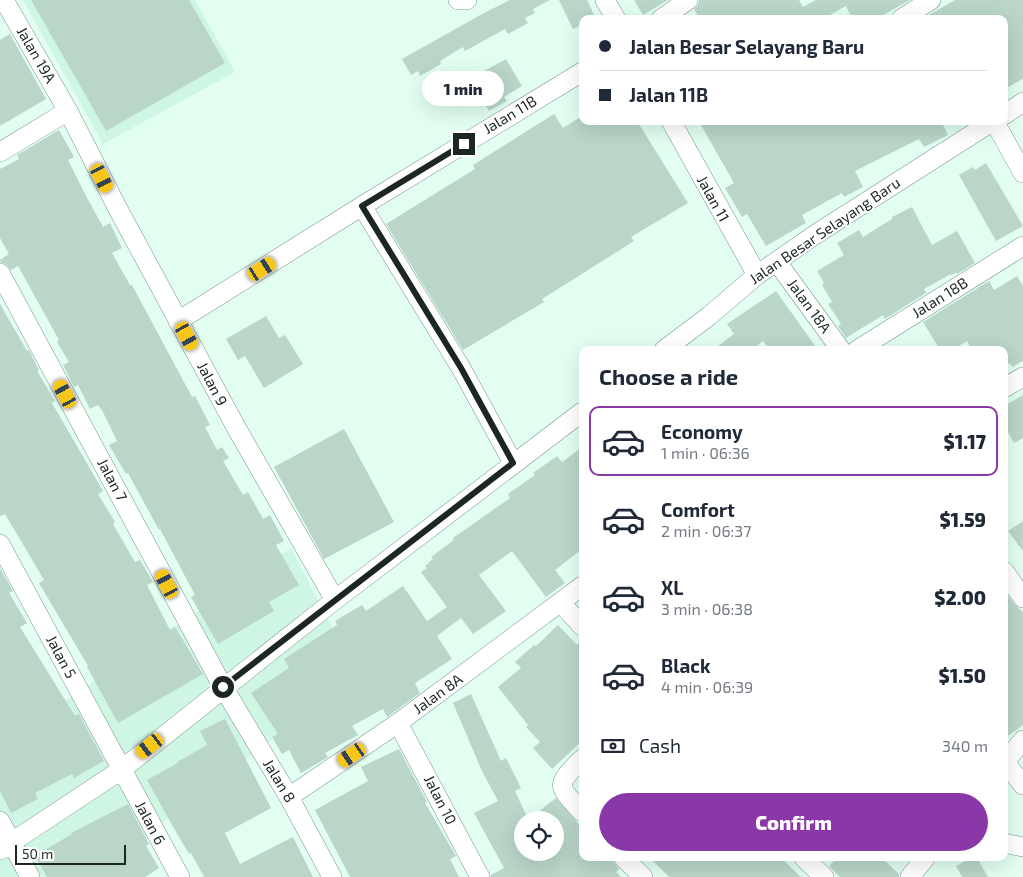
<!DOCTYPE html>
<html lang="en">
<head>
<meta charset="utf-8">
<style>
  :root { --surface:#fff; --page:#f2f2f3; --text:#1f2937; --muted:#747a83; --line:#e0e1e3; --accent:#8a38a7 }
  body { margin:0; font-family:"Exo 2",sans-serif; background:var(--page); color:var(--text); height:100vh; display:flex; flex-direction:column; font-size:19px; white-space:nowrap }
  * { box-sizing:border-box; margin:0 }
  p { font-size:16px; color:var(--muted) }
  .icon { flex:none; width:28px; height:28px; fill:none; stroke:currentColor; stroke-width:2; stroke-linecap:round; stroke-linejoin:round }
  .map { position:relative; flex:1; overflow:hidden }
  .side { position:absolute; left:579px; top:346px; width:429px; height:515px; display:flex; flex-direction:column; background:var(--surface); border-radius:10px; box-shadow:0 5px 20px #0002 }
  .side>* { flex:none }
  .hud { position:absolute; left:579px; top:15px; width:429px; height:110px; border-radius:10px; box-shadow:0 5px 20px #0002; display:grid; align-content:center; height:110px; padding:0 20px; background:var(--surface) }
  .tools { position:absolute; left:514px; top:811px; display:grid; gap:10px }
  .tools a { display:grid; place-items:center; width:50px; height:50px; border-radius:50%; background:var(--surface); box-shadow:0 5px 20px #0002; font-size:25px }
  .scale { position:absolute; left:15px; bottom:12px; width:111px; box-sizing:border-box; padding-left:5px; border:2px solid #1c2722; border-top:0; font-size:14px; line-height:18px; white-space:nowrap; color:#1c2722; -webkit-text-stroke:4px #fff; paint-order:stroke }
  .end { position:absolute; width:22px; height:22px; margin:-11px; border:6px solid #1c2722; background:#fff; box-shadow:0 0 0 2px #fff }
  .from { border-radius:50% }
  .bubble { position:absolute; height:35px; border-radius:18px; background:var(--surface); box-shadow:0 5px 20px #0002; font-size:16px; font-weight:800; line-height:35px; text-align:center }
  .car { position:absolute; width:15px; height:30px; margin:-15px -8px; border-radius:6px; box-shadow:0 0 4px 1px #0007; background:linear-gradient(#f5c518 24%,#345 0 40%,#f5c518 0 76%,#345 0 86%,#f5c518 0) }
  .hud b { display:flex; align-items:center; gap:18px; height:48px; font-size:19px }
  .hud b+b { border-top:1px solid var(--line) }
  .hud i { width:12px; height:12px; background:var(--text) }
  ul { padding:0; list-style:none }
  li { display:flex; align-items:center; gap:15px; height:70px; margin:0 10px 8px; padding:0 10px; border:2px solid transparent; border-radius:10px }
  li div { flex:1 }
  li b { display:block; font-size:19px }
  li em { font-style:normal; font-weight:800 }
  li.on { border-color:var(--accent) }
  li>.icon { width:45px; height:45px; stroke-width:1.5 }
  h2 { padding:0 20px; font-size:22px; line-height:60px }
  .pay { display:flex; align-items:center; gap:12px; height:55px; padding:0 20px; font-size:19px }
  .pay p { margin-inline-start:auto }
  .action { display:flex; gap:10px; margin-top:auto; padding:10px 20px }
  .action a { flex:1; height:58px; border-radius:30px; background:var(--accent); color:#fff; font-size:20px; font-weight:800; line-height:58px; text-align:center }
  .map>svg:first-child { display:block }
  .built { fill:#cff5e3 }
  .building { fill:#b9d6c8 }
  .lines { fill:none; stroke-linecap:round; stroke-linejoin:round }
  .minor-casing { stroke:#7a9589; stroke-width:20 }
  .minor { stroke:#fff; stroke-width:19 }
  .route { stroke:#1c2722; stroke-width:6 }
  .labels { text-anchor:middle; stroke-width:4; stroke-linejoin:round; paint-order:stroke }
  .street-label { font-size:15px; fill:#1c2722; stroke:#fff }
</style>
</head>
<body>
<div class="map">
<svg width="1023" height="877" viewBox="0 0 1023 877">
  <rect width="100%" height="100%" fill="#e1fef0"/>
  <path class="built" d="M23,0h172l40,72 -132,72z
    M291,548l66,127 -266,202h-91v-132z"/>
  <path class="building" d="M31,0h158l36,63 -119,68z
    M510,0h40l-17,9 2,4 -10,5 3,5 -20,11 -3,-5 -40,22 -2,-4 -23,14 1,3 -21,12 -2,-5 -7,4 -9,-16 82,-46z
    M559,0h28l9,19h-14v6l-9,4z
    M634,0h34l-25,15z
    M699,0h100l4,7 13,-7h94l-34,19h-24l-6,-13 -23,13h-123l-6,-10 4,-4z
    M955,0h68v79l-19,10v-70h-82z
    M10,34l36,65 -46,27v-86z
    M506,59l16,27 -18,11 3,4 -18,10 -19,-32z
    M554,114l9,14 19,-12v5h55l51,82 -57,34 3,4 -92,58 2,3 -81,48 -77,-126 89,-55 -2,-4z
    M708,121h233l7,14 -24,12 -5,-8 -64,32 8,16 -19,10 -2,-4 -40,22 4,8 -40,23 -19,-32 -5,3 -17,-29 9,-5 -33,-58z
    M59,130l15,27 -6,3 16,32 19,35 7,-4 12,25 -10,5 18,32h2l60,112 3,-1 15,29 -5,2 12,23 5,-3 7,11 -6,3 20,34 5,-3 15,27 7,-4 14,26 -8,4 23,40 -30,17 5,9 -56,33 -27,-47 4,-2 -35,-66 -1,1 -31,-57 -2,1 -17,-29 8,-4 -14,-29 -5,-7 -8,4 -12,-24 -4,2 -11,-22 6,-3 -12,-20 2,-2 -41,-74 -7,4 -5,-6 -6,-2v-2l9,-6 -9,-16v-69l19,-10 -2,-4z
    M986,163l37,63 -27,15 -37,-66 14,-8 2,3z
    M912,207l20,38 25,-14 18,32 -18,11 -1,-1 -5,2v-1l-27,15 2,4 -41,26 -2,-4 -37,23 -8,-12 3,-2 -13,-20 4,-2 -10,-17 2,-2 -7,-12 27,-16 -7,-12 22,-13 4,7 29,-18v-2z
    M1017,276l6,10v75l-11,6 -2,-4 -6,3v-16h-32l-5,-9 -15,9h-12l-17,-28 66,-41 5,9z
    M776,291l42,59h-48l-7,-9 -12,9h-38l21,-16 -7,-10z
    M0,304l27,47 2,-1 10,20 -2,1 18,30 -3,2 51,88 -5,3 17,28 -2,2 22,38 5,-2 13,22 -6,3 23,45 5,-3 28,47 -85,49 -31,-56 1,-1 -49,-83 5,-3 -39,-66 -5,2z
    M266,316l13,22 6,-3 18,29 -39,24 -19,-32 -7,4 -12,-21z
    M1023,395v43l-9,5 -10,-18v-19z
    M344,429l50,93 -70,37 -50,-92z
    M582,447v102l-27,21 10,13 -19,14 -34,-46 -33,24 27,36 -33,23 -12,-16 -24,18 15,23 -37,24 5,10 -33,24 -4,-8 -31,17 6,9 -33,18 3,4 -27,16 -12,-23 -7,4 -10,-17 6,-3 -27,-41 38,-25 -5,-9 53,-34 -2,-4 27,-16 4,6 37,-25 24,35 20,-14 -26,-35 6,-4 -2,-2 8,-7 -2,-2 23,-17 -1,-2 57,-40 -2,-4 27,-19 -2,-2 24,-17 5,6z
    M1023,521v30l-15,-20z
    M0,568l13,23 -4,2 18,30 -7,4 55,89 4,-2 25,47 -30,17 -2,-4 -37,19 3,6 -27,14 -11,-22z
    M1004,590l10,14 9,8v113l-19,14z
    M558,625l19,20 5,-6v102l-30,28 -19,-21 7,-6 -14,-15 2,-2 -30,-38 23,-19 -6,-6 19,-17 2,1z
    M471,694l30,67 5,-3 15,30 -6,3 13,28 -6,1v32h33v-5l6,-5 -6,-8v-14h-11l-6,-8 18,-14 26,30v30h29l8,11 -3,3 5,5h-130v-2l13,-7 -30,-55 24,-12 -16,-30 -29,-68z
    M225,719l46,89 -46,25 15,31 53,-27 20,40h-109l-13,-24 -2,1 -17,-29 -25,-45 31,-17 -1,-1 30,-17 -7,-14z
    M399,749l28,53 -2,1 31,53 -6,3 9,18h-109l-35,-67 53,-29 -7,-14z
    M128,804l21,40 -3,2 13,22 -14,9h-98l-12,-21 37,-22 -1,-1z
    M650,858h131l20,19h-132z
    M837,858h45l17,16v3h-59l-11,-11z
    M971,858h6l11,19h-26l-6,-11z"/>
  <g class="lines">
    <g class="minor-casing">
      <path id="minor" d="M4,0l64,111 50,98 119,220 98,171
        M458,0h9
        M605,0l11,19
        M661,19l27,-19
        M901,19l30,-19
        M1004,115l19,-13
        M671,121l86,154
        M994,121l29,52
        M0,152l68,-41
        M362,206l99,162 52,95
        M777,262l64,88
        M0,273l223,414 66,110 43,80
        M178,321l184,-115 220,-134
        M664,350l45,-34 48,-41 59,-41 177,-113
        M857,350l166,-104
        M1004,388l19,-11
        M0,544l180,333
        M1004,571l19,27
        M561,603l21,23
        M398,723l82,154
        M582,759c-27,27 -25,26 0,53
        M1004,761l19,24
        M1004,763l19,-23
        M289,797l109,-74 184,-137
        M0,821l30,56
        M1004,843l19,4
        M0,850l121,-80 214,-170 247,-188
        M624,858l19,19
        M804,858l20,19
        M910,877l15,-19"/>
    </g>
    <use href="#minor" class="minor"/>
  </g>
  <g class="lines">
    <path class="route" d="M223,687l290,-224 -52,-95 -99,-162 102,-62"/>
  </g>
  <g class="labels">
    <g class="street-label">
      <text transform="translate(36 55) rotate(60)" y="5">Jalan 19A</text>
      <text transform="translate(510 115) rotate(-31)" y="5">Jalan 11B</text>
      <text transform="translate(713 199) rotate(61)" y="5">Jalan 11</text>
      <text transform="translate(825 231) rotate(-34)" y="5">Jalan Besar Selayang Baru</text>
      <text transform="translate(940 298) rotate(-32)" y="5">Jalan 18B</text>
      <text transform="translate(809 306) rotate(54)" y="5">Jalan 18A</text>
      <text transform="translate(212 384) rotate(62)" y="5">Jalan 9</text>
      <text transform="translate(112 480) rotate(62)" y="5">Jalan 7</text>
      <text transform="translate(61 657) rotate(62)" y="5">Jalan 5</text>
      <text transform="translate(438 694) rotate(-36)" y="5">Jalan 8A</text>
      <text transform="translate(279 781) rotate(59)" y="5">Jalan 8</text>
      <text transform="translate(440 800) rotate(63)" y="5">Jalan 10</text>
      <text transform="translate(150 823) rotate(62)" y="5">Jalan 6</text>
    </g>
  </g>
</svg>
<div class="tools">
<a><svg class="icon" aria-label="locate" viewBox="0 0 24 24"><circle cx="12" cy="12" r="6"/><path d="M12 2v4M12 18v4M2 12h4M18 12h4"/></svg></a>
</div>
<div class="scale">50 m</div>
<i class="end from" style="left:223px;top:687px"></i>
<i class="end" style="left:464px;top:144px"></i>
<div class="bubble" style="left:422px;top:71px;width:82px">1 min</div>
<i class="car" style="left:102px;top:178px;rotate:153deg"></i>
<i class="car" style="left:262px;top:269px;rotate:58deg"></i>
<i class="car" style="left:187px;top:336px;rotate:151deg"></i>
<i class="car" style="left:65px;top:394px;rotate:331deg"></i>
<i class="car" style="left:167px;top:584px;rotate:332deg"></i>
<i class="car" style="left:150px;top:746px;rotate:232deg"></i>
<i class="car" style="left:352px;top:755px;rotate:236deg"></i>
<div class="hud">
<b><i class="from"></i>Jalan Besar Selayang Baru</b>
<b><i></i>Jalan 11B</b>
</div>
<section class="side">
<h2>Choose a ride</h2>
<ul>
<li class="on"><svg class="icon" aria-label="car" viewBox="0 0 24 24"><path d="M5 17H2v-5l4-1 3-4h7l3 4 3 1v5h-3M9 17h6M6 11h13"/><circle cx="7" cy="17" r="2"/><circle cx="17" cy="17" r="2"/></svg><div><b>Economy</b><p>1 min · 06:36</p></div><em>$1.17</em></li>
<li><svg class="icon" aria-label="car" viewBox="0 0 24 24"><path d="M5 17H2v-5l4-1 3-4h7l3 4 3 1v5h-3M9 17h6M6 11h13"/><circle cx="7" cy="17" r="2"/><circle cx="17" cy="17" r="2"/></svg><div><b>Comfort</b><p>2 min · 06:37</p></div><em>$1.59</em></li>
<li><svg class="icon" aria-label="car" viewBox="0 0 24 24"><path d="M5 17H2v-5l4-1 3-4h7l3 4 3 1v5h-3M9 17h6M6 11h13"/><circle cx="7" cy="17" r="2"/><circle cx="17" cy="17" r="2"/></svg><div><b>XL</b><p>3 min · 06:38</p></div><em>$2.00</em></li>
<li><svg class="icon" aria-label="car" viewBox="0 0 24 24"><path d="M5 17H2v-5l4-1 3-4h7l3 4 3 1v5h-3M9 17h6M6 11h13"/><circle cx="7" cy="17" r="2"/><circle cx="17" cy="17" r="2"/></svg><div><b>Black</b><p>4 min · 06:39</p></div><em>$1.50</em></li>
</ul>
<div class="pay"><svg class="icon" aria-label="cash" viewBox="0 0 24 24"><path d="M3 7h18v10H3z"/><circle cx="12" cy="12" r="2"/></svg>Cash<p>340 m</p></div>
<div class="action"><a>Confirm</a></div>
</section>
</div>
</body>
</html>
